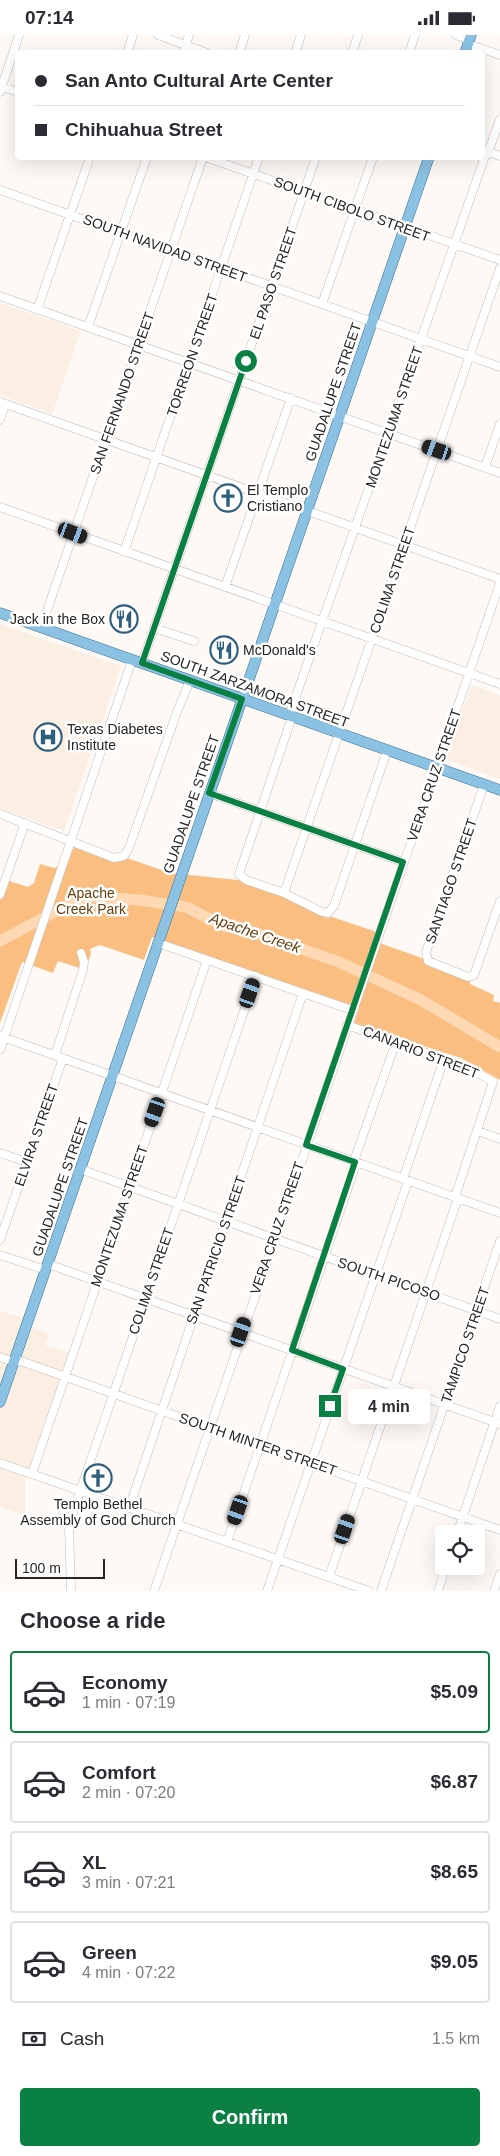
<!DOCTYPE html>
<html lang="en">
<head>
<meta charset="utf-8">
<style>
  :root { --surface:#fff; --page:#f2f2f3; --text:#2b2b33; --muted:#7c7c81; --line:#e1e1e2; --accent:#0b8043 }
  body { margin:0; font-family:Helvetica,sans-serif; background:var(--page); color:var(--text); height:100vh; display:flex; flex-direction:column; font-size:19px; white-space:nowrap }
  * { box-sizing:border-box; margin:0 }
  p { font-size:16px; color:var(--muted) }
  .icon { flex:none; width:28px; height:28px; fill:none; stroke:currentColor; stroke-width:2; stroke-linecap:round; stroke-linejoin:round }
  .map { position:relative; height:1556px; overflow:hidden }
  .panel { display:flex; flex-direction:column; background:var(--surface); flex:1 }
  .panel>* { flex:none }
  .top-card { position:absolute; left:15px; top:15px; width:470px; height:110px; border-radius:5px; box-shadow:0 5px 20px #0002; display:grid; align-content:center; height:110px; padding:0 20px; background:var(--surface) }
  .tools { position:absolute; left:435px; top:1490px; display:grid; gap:10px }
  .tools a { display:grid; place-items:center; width:50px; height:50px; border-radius:5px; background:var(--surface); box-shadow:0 5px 20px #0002; font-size:25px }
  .scale { position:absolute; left:15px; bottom:12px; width:90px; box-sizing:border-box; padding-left:5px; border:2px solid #272422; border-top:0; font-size:14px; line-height:18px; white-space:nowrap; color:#272422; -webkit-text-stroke:4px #fff; paint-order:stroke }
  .end { position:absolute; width:22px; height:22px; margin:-11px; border:6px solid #0b8043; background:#fff; box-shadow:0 0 0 2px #fff }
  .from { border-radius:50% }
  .bubble { position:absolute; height:35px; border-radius:5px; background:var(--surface); box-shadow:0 5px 20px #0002; font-size:16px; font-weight:700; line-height:35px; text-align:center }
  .car { position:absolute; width:15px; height:30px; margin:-15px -8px; border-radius:6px; box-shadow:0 0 4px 1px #0007; background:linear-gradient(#222 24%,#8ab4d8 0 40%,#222 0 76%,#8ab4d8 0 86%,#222 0) }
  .top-card b { display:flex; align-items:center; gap:18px; height:48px; font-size:19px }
  .top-card b+b { border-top:1px solid var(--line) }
  .top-card i { width:12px; height:12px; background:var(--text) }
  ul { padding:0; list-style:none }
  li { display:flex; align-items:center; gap:15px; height:82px; margin:0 10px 8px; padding:0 10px; border:2px solid var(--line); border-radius:5px }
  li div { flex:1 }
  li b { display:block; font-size:19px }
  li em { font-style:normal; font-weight:700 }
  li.current { border-color:var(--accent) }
  li>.icon { width:45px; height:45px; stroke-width:1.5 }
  h2 { padding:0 20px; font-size:22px; line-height:60px }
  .pay { display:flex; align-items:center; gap:12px; height:55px; padding:0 20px; font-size:19px }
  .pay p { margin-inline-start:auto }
  .primary-button { display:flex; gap:10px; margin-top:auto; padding:10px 20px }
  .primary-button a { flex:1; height:58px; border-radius:5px; background:var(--accent); color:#fff; font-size:20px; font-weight:700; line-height:58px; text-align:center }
  .status { display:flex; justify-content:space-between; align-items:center; height:35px; padding:0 25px; background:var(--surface); direction:ltr }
  .status svg { height:14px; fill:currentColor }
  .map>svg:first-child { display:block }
  .built { fill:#fbeee3 }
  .green { fill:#fbbe81 }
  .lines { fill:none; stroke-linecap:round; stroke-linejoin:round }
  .river { stroke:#ffd9b4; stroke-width:11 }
  .minor-casing { stroke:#c2bcb7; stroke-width:9 }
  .major-casing { stroke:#367093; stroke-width:11 }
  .minor { stroke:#fff; stroke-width:8 }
  .major { stroke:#8bc2e3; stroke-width:10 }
  .route { stroke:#0b8043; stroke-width:6 }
  .labels { text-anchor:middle; stroke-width:5; stroke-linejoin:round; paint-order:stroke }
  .street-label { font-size:14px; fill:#272422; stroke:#fff }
  .poi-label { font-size:14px; fill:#272422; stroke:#fff; text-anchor:start }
  .park-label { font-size:14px; fill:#653d0c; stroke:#fff }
  .water-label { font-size:15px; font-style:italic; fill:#633b08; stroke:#fff }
</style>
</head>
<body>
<div class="status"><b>07:14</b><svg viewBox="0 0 49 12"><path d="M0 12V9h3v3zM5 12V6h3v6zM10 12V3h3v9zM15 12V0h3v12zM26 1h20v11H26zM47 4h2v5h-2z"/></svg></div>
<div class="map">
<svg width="500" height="1556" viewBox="0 0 500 1556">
  <rect width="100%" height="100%" fill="#fef9f5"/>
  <path class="built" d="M0,268l81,28 -29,83 -52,-19z
    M0,589l121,42 -57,165 -64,-23z
    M472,650l28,10v84l-55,-20z
    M0,1276l21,6 12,11 16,5 -4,12 24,8 -44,125v37l-25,-8z"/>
  <path class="green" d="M76,812l40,15 11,-4 43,15 68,7 43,16 46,22 5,-1 42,14 8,13 40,14 4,6 44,17v3l24,11 -1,6 7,2v77l-39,-22 -107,-34 5,-16 -207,-71 -8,23 -44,-15 -10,4 1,5 -6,16 -27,-9 -5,12 -31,-11 -22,61v-123l9,-19 19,6 6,-4 6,-19 14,4 14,-5 5,-14z"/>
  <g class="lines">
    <path class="river" d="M0,906l85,-45 55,4 46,7 40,20h13l100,35 82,38 79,47"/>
    <g class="minor-casing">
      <path id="minor" d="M158,0l49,18
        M456,0l13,5
        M468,9l32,11
        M127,18l6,-18
        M183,18l6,-18
        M239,18l6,-18
        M295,18l6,-18
        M352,18l6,-18
        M409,18l6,-18
        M2,52l16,5
        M0,57l19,-57
        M484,116l16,5
        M205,122l295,103
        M0,155l500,177
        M0,261l500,177
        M322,269l51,-147
        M37,275l53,-153
        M88,292l59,-170
        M0,367l500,177
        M0,385l5,-16
        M485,432l15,-43
        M0,472l500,177
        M124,517l135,-395
        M225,552l66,-189
        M41,593l162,-471
        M154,593l40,13
        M142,628l174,-506
        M289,681l195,-557 6,-12 10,-28
        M292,682l-53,157 7,6 38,13 38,19 6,1 6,-7 53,-155
        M484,750l-58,167 2,9 40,16 6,-2 26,-74
        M209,758l194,69
        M0,779l114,44 10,-2 5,-8 48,-136 13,-32
        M284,858l216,-625
        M0,860l25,-72
        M158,908l194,67
        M347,990l97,34 29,11 20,12 -38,115
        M0,1001l500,177
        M0,1015l132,-390
        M55,1020l28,-85 1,-8 -3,-9
        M478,1096l22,8
        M0,1118l27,9
        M80,1134l420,150
        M403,1144l41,-120
        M0,1205l63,-182
        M0,1220l46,15
        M48,1229l452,160
        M0,1322l14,5
        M15,1324l485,171
        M0,1428l369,128
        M32,1439l175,-514
        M129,1473l174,-515
        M457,1499l43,-128
        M227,1507l127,-372 2,-15 40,-113
        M329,1542l129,-379
        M71,1556l-2,-64 2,-9 185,-542
        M154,1556l346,-1008
        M267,1556l141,-410
        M381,1556l119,-350
        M438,1556l8,-25
        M494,1556l6,-17"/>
    </g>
    <g class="major-casing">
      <path id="major" d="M465,18l6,-18
        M0,578l500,177
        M0,1367l429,-1245"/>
    </g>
    <use href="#minor" class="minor"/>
    <use href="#major" class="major"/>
  </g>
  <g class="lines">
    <path class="route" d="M246,326l-104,302 100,36 -33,94 194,69 -97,283 49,17 -63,188 51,19 -13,37"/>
  </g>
  <defs>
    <g id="church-ring" transform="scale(1.4375)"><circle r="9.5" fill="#fff" stroke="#2f5f7d" stroke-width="1.5"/><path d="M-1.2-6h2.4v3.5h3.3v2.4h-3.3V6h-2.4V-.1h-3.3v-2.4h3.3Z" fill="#2f5f7d"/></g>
    <g id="restaurant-ring" transform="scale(1.4375)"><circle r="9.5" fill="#fff" stroke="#2f5f7d" stroke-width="1.5"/><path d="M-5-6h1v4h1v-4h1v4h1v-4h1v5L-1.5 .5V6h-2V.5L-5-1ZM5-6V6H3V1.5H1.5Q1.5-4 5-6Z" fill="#2f5f7d"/></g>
    <g id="hospital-ring" transform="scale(1.4375)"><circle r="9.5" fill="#fff" stroke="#2f5f7d" stroke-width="1.5"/><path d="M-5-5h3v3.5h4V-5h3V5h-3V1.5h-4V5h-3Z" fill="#2f5f7d"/></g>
  </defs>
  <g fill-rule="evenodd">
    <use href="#church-ring" x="228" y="463"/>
    <use href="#restaurant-ring" x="124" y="584"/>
    <use href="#restaurant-ring" x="224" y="615"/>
    <use href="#hospital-ring" x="48" y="702"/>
    <use href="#church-ring" x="98" y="1443"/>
  </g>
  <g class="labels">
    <g class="street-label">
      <text transform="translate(352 174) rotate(20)" y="5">SOUTH CIBOLO STREET</text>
      <text transform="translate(165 213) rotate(20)" y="5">SOUTH NAVIDAD STREET</text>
      <text transform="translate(273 248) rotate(-71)" y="5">EL PASO STREET</text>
      <text transform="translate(192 320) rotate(-71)" y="5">TORREON STREET</text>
      <text transform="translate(333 357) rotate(-71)" y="5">GUADALUPE STREET</text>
      <text transform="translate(122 358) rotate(-71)" y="5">SAN FERNANDO STREET</text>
      <text transform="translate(394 382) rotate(-71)" y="5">MONTEZUMA STREET</text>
      <text transform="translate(392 545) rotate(-71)" y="5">COLIMA STREET</text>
      <text transform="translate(255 654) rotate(20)" y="5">SOUTH ZARZAMORA STREET</text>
      <text transform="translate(434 740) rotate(-71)" y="5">VERA CRUZ STREET</text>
      <text transform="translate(191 769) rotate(-71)" y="5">GUADALUPE STREET</text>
      <text transform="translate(451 846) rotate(-71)" y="5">SANTIAGO STREET</text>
      <text transform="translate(421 1017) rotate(21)" y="5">CANARIO STREET</text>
      <text transform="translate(36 1100) rotate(-71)" y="5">ELVIRA STREET</text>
      <text transform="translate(60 1152) rotate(-71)" y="5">GUADALUPE STREET</text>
      <text transform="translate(119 1181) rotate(-71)" y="5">MONTEZUMA STREET</text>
      <text transform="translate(277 1193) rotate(-71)" y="5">VERA CRUZ STREET</text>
      <text transform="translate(216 1215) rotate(-71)" y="5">SAN PATRICIO STREET</text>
      <text transform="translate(389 1244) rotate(19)" y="5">SOUTH PICOSO</text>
      <text transform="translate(151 1246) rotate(-71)" y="5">COLIMA STREET</text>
      <text transform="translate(465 1310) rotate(-71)" y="5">TAMPICO STREET</text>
      <text transform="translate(258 1409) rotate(19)" y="5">SOUTH MINTER STREET</text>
    </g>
    <g class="poi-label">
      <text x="247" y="460">El Templo<tspan x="247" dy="16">Cristiano</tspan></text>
      <text x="105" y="589" text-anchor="end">Jack in the Box</text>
      <text x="243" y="620">McDonald's</text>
      <text x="67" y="699">Texas Diabetes<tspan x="67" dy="16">Institute</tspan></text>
      <text x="98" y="1474" text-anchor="middle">Templo Bethel<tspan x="98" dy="16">Assembly of God Church</tspan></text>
    </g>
    <g class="park-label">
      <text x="91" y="863">Apache<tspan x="91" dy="16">Creek Park</tspan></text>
    </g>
    <g class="water-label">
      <text transform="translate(255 898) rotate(19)" y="5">Apache Creek</text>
    </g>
  </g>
</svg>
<div class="tools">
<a><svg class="icon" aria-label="locate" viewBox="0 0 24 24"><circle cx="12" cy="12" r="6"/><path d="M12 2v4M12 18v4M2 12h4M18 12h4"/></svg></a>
</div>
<div class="scale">100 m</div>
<i class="end from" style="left:246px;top:326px"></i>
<i class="end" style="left:330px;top:1371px"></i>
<div class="bubble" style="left:348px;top:1354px;width:82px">4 min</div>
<i class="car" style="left:437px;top:415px;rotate:289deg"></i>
<i class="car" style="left:73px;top:498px;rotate:111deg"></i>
<i class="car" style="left:250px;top:958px;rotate:19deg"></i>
<i class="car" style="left:155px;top:1077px;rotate:199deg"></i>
<i class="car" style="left:241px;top:1297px;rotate:19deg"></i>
<i class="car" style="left:238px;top:1475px;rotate:199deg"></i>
<i class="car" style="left:345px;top:1494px;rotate:19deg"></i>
<div class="top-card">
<b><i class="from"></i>San Anto Cultural Arte Center</b>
<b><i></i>Chihuahua Street</b>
</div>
</div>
<section class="panel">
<h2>Choose a ride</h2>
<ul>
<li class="current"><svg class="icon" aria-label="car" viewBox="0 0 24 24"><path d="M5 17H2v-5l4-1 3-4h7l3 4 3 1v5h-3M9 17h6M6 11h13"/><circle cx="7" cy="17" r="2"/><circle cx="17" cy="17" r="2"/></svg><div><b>Economy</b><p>1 min · 07:19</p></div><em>$5.09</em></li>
<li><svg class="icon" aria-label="car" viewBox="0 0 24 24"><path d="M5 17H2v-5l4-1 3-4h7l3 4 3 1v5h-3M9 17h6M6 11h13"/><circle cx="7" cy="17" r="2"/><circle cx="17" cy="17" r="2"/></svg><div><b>Comfort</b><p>2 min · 07:20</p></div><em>$6.87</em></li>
<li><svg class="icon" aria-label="car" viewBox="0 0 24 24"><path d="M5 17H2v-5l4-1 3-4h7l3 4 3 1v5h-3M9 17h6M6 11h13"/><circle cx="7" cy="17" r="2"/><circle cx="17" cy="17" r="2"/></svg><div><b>XL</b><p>3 min · 07:21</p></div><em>$8.65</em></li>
<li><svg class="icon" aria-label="car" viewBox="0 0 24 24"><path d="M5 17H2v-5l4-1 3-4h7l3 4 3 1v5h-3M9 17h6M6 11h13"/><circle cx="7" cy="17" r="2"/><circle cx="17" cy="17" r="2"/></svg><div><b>Green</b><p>4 min · 07:22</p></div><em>$9.05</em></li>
</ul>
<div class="pay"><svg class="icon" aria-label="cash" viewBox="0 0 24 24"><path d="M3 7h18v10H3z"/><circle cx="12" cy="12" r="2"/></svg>Cash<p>1.5 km</p></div>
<div class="primary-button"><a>Confirm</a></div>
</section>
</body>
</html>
